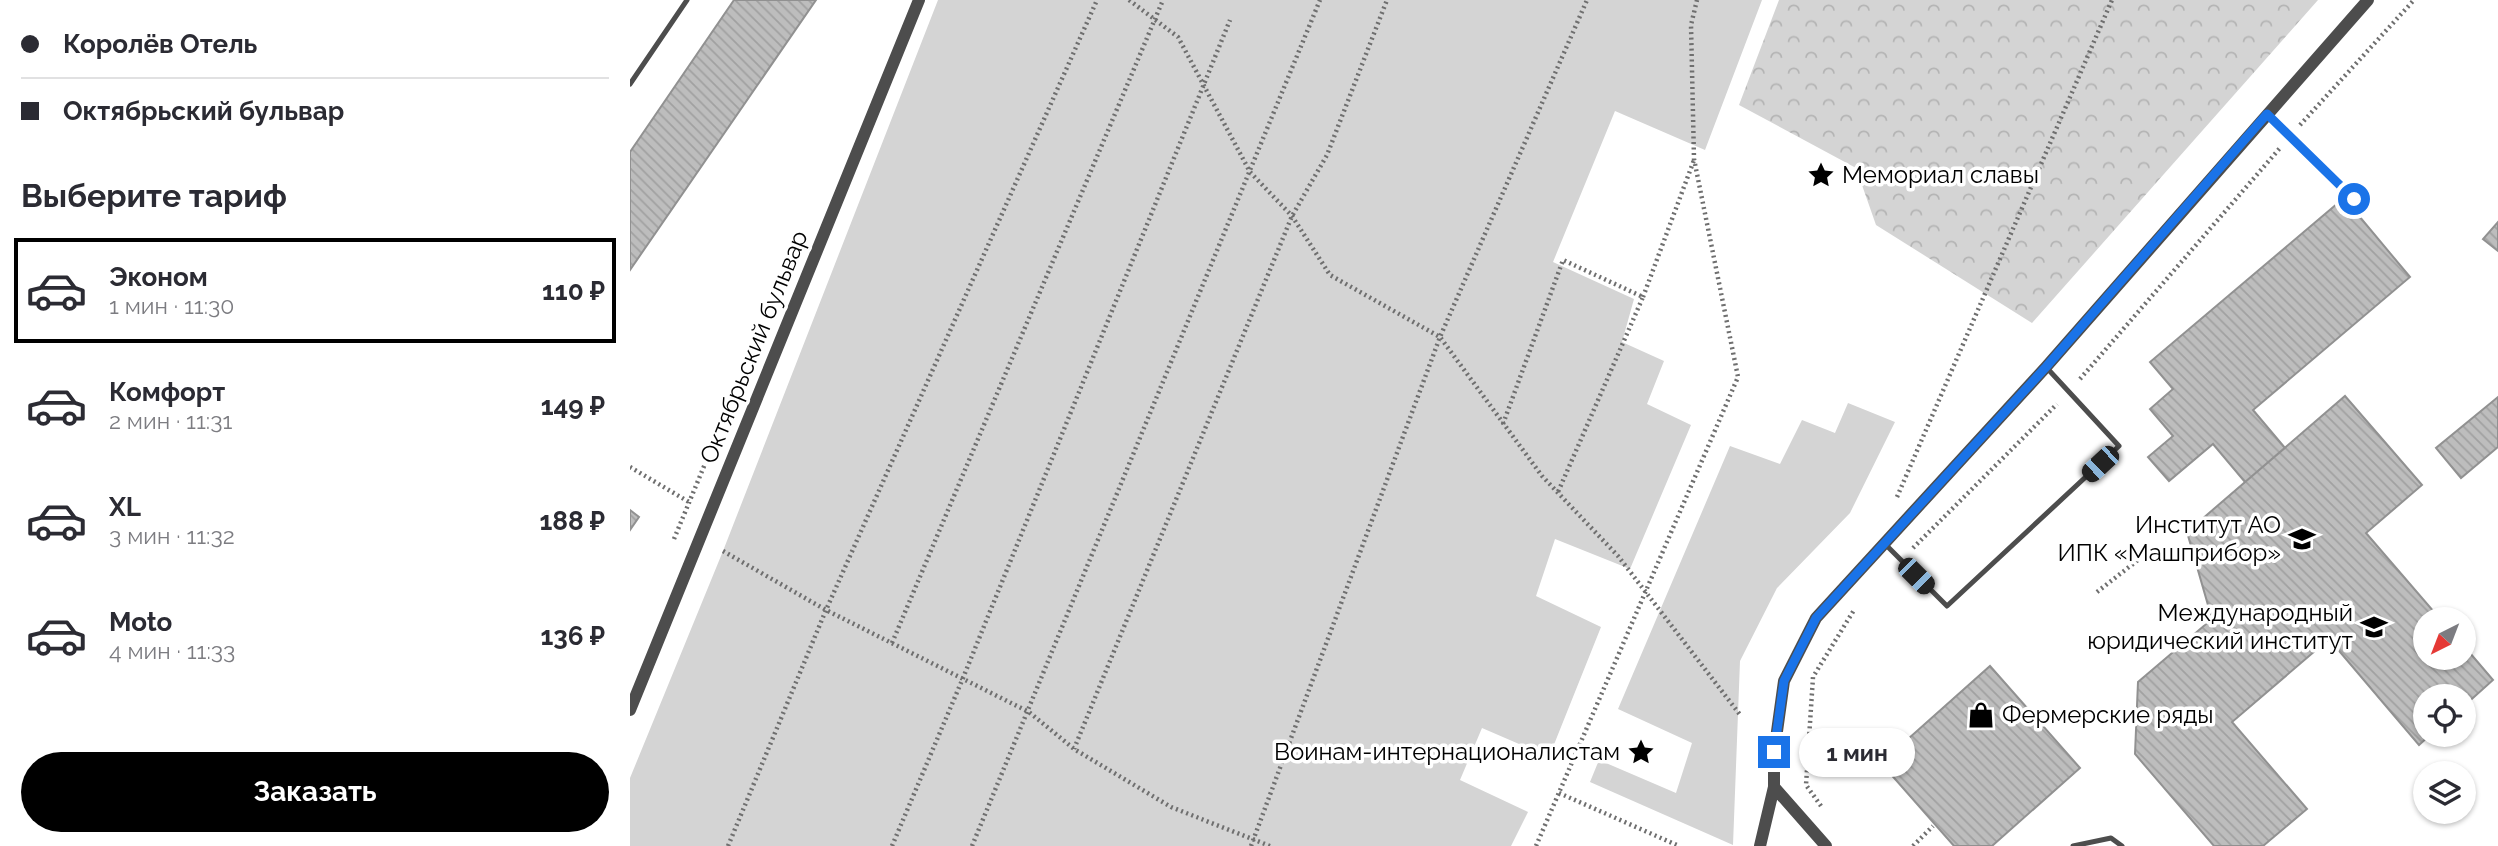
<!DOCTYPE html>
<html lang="ru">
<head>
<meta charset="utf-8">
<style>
  :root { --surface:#fff; --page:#f7f7f7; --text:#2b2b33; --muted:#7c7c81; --line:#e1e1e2; --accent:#000 }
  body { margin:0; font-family:Raleway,sans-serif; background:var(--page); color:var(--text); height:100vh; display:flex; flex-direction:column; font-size:26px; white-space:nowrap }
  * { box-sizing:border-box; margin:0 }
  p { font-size:23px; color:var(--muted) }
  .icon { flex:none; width:38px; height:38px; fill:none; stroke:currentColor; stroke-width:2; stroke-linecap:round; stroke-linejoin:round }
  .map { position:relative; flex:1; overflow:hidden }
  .details { display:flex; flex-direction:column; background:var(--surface); width:630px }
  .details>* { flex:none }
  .guide { display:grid; align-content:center; height:154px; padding:0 21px; background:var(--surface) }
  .needle { width:46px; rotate:222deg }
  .controls { position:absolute; left:1783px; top:607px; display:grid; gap:14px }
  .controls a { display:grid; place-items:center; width:63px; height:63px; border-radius:50%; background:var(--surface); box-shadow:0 2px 5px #0004; font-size:35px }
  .end { position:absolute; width:32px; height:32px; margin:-16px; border:9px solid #1a73e8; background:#fff; box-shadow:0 0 0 4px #fff }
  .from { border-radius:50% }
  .bubble { position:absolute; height:49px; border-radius:24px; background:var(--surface); box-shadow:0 2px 5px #0004; font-size:23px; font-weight:700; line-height:49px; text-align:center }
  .car { position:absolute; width:21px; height:42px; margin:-21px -10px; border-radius:9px; box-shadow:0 0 5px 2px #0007; background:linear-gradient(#222 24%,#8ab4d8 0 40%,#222 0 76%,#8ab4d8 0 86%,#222 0) }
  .guide b { display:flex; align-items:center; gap:24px; height:66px; font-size:26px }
  .guide b+b { border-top:2px solid var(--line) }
  .guide i { width:18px; height:18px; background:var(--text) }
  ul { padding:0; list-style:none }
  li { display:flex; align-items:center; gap:21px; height:105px; margin:0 14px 10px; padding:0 7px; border:4px solid transparent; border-radius:0px }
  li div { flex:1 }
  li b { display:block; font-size:26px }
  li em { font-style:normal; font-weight:700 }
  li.current { border-color:var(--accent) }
  li>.icon { width:63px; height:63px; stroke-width:1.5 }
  h2 { padding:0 21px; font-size:32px; line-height:84px }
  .action { display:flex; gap:14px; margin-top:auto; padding:14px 21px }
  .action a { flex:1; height:80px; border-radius:42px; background:var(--accent); color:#fff; font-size:28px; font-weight:700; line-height:80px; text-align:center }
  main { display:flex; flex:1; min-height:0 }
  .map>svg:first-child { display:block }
  .forest { fill:url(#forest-crowns) }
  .green { fill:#d4d4d4 }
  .building { fill:url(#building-back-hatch); stroke:#919191; stroke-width:2 }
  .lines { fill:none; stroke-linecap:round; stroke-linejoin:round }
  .path { stroke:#6f6f6f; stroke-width:4.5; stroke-dasharray:2 3.5; stroke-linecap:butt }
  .service { stroke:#4d4d4d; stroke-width:5 }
  .tertiary { stroke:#4d4d4d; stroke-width:12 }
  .route { stroke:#1a73e8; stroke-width:9 }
  .labels { text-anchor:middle; stroke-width:7; stroke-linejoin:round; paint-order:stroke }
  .poi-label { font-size:24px; fill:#000; stroke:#fff; text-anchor:end }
  .street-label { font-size:24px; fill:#000; stroke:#fff }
</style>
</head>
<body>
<main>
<section class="details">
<div class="guide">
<b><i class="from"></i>Королёв Отель</b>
<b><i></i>Октябрьский бульвар</b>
</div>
<h2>Выберите тариф</h2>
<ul>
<li class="current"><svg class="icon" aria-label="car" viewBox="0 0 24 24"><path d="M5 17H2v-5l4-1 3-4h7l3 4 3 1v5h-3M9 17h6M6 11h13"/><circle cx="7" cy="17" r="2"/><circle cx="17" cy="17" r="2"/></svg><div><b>Эконом</b><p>1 мин · 11:30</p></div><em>110 ₽</em></li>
<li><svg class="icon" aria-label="car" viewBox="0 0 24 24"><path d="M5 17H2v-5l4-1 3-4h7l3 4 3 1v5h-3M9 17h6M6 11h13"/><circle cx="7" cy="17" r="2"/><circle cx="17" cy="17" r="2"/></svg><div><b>Комфорт</b><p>2 мин · 11:31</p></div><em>149 ₽</em></li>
<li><svg class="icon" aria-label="car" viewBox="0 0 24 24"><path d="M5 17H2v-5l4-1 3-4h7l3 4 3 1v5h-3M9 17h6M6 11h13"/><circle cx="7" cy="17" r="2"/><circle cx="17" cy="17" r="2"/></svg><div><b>XL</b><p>3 мин · 11:32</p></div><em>188 ₽</em></li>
<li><svg class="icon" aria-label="car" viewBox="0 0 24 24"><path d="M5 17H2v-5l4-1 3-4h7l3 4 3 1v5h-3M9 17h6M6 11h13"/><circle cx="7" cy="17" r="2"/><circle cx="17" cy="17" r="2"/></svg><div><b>Moto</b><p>4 мин · 11:33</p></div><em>136 ₽</em></li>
</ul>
<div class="action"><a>Заказать</a></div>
</section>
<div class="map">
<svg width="1868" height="846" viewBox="0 0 1868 846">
  <defs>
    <pattern id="forest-crowns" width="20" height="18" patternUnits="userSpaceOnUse" patternTransform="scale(1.75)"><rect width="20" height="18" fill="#d4d4d4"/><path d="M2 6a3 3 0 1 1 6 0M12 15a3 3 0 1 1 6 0" fill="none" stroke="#b4b4b4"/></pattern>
    <pattern id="building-back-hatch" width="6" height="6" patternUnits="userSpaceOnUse" patternTransform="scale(1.75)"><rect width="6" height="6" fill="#bdbdbd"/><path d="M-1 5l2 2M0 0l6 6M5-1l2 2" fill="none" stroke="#a1a1a1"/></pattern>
  </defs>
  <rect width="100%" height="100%" fill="#fff"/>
  <path class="forest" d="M1149,0h539l-286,323 -156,-98 -20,-57 -117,-63z"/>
  <path class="green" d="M308,0h824l-57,150 -90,-39 -62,151 81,37 -12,43 42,19 -17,43 44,21 -61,144 -75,-30 -19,57 65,31 -52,130 -67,-29 -22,52 68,32 -17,34h-881v-68l93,-227z
    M1218,403l47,19 -45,91 -73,75 -37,73 -7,184 -143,-63 9,-22 77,33 16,-50 -74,-34 112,-263 50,18 22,-44 33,13z"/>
  <path class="building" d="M104,0h82l-186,270v-118z
    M1714,198l66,79 -157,133 32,38 -40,34 -32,-38 -44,37 -21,-24 25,-21 -23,-27 23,-20 -23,-27z
    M1868,222v29l-15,-12z
    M1715,396l77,89 -56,48 75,87h-15v38h38v-12l29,34 -29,26v-10h-38v39h4l-11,10 -90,-106 -97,83 75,87 -44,37h-49l-79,-92 3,-72 74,-63 -25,-87z
    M1868,397v50l-37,31 -25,-30z
    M0,510l9,7 -9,13z
    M1360,666l90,102 -88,78h-38l-73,-83z"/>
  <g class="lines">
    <path class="path" d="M499,0l49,37 72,135 42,44 38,59 110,62 102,139 76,80 123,160
      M1670,125l114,-125
      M1013,297l51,-137
      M1450,379l200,-231
      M873,424l60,-164 80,37 -85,195
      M0,467l59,35
      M1267,497l215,-497
      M44,539l33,-80
      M1283,548l144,-144
      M93,551l103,59 203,102 45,37 97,58 99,39
      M1467,592l41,-32
      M262,643l271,-643
      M444,749l218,-533 35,-61 60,-155
      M929,793l120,53
      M1191,806l-15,-21 7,-108 41,-67
      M98,846l98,-236 271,-610
      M262,846l71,-168 267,-658
      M342,846l348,-846
      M621,846l189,-509 147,-337
      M906,846l202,-469 -44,-218 -3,-134 6,-25
      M1283,846l20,-20"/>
    <path class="service" d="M0,84l57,-84
      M1637,115l87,84
      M1255,544l62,62 172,-160 -73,-79
      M1443,846l38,-8 11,8"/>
    <path class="tertiary" d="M0,710l289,-710
      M1144,787l52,59
      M1130,846l14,-59v-34l10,-72 32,-63 230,-251 322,-367"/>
  </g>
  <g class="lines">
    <path class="route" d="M1144,752l10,-71 32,-63 230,-251 221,-253 87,85"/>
  </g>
  <defs>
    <g id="sight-bare" transform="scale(2.1)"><path d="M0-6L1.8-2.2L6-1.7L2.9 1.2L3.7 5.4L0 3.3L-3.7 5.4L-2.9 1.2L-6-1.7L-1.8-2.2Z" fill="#000" stroke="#fff" stroke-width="2.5" paint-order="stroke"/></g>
    <g id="university-bare" transform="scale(2.1)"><path d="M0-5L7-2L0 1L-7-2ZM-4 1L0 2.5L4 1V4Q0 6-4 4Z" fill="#000" stroke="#fff" stroke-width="2.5" paint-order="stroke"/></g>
    <g id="shop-bare" transform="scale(2.1)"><path d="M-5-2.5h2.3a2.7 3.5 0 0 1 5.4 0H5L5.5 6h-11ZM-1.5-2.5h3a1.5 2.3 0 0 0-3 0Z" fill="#000" stroke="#fff" stroke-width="2.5" paint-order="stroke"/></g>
  </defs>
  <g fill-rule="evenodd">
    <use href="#sight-bare" x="1191" y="175"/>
    <use href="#university-bare" x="1672" y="539"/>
    <use href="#university-bare" x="1744" y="627"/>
    <use href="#shop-bare" x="1351" y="715"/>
    <use href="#sight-bare" x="1011" y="752"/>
  </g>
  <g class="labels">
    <g class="poi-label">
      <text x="1212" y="183" text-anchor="start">Мемориал славы</text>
      <text x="1651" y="533">Институт АО<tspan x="1651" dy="28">ИПК «Машприбор»</tspan></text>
      <text x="1723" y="621">Международный<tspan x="1723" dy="28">юридический институт</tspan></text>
      <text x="1372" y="723" text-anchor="start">Фермерские ряды</text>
      <text x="990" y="760">Воинам-интернационалистам</text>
    </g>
    <g class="street-label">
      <text transform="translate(124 347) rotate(-68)" y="8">Октябрьский бульвар</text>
    </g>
  </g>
</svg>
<div class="controls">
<a><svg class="needle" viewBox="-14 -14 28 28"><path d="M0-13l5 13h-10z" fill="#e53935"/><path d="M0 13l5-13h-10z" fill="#7c7c81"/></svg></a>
<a><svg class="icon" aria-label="locate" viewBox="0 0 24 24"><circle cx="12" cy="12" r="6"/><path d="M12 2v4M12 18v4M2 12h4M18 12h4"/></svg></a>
<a><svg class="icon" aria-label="layers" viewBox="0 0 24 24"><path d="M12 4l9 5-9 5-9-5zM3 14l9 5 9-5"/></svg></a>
</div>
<i class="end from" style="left:1724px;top:199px"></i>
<i class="end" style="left:1144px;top:752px"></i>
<div class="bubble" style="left:1169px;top:728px;width:116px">1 мин</div>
<i class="car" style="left:1470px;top:464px;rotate:227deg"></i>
<i class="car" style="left:1286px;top:576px;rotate:135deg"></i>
</div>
</main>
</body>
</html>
